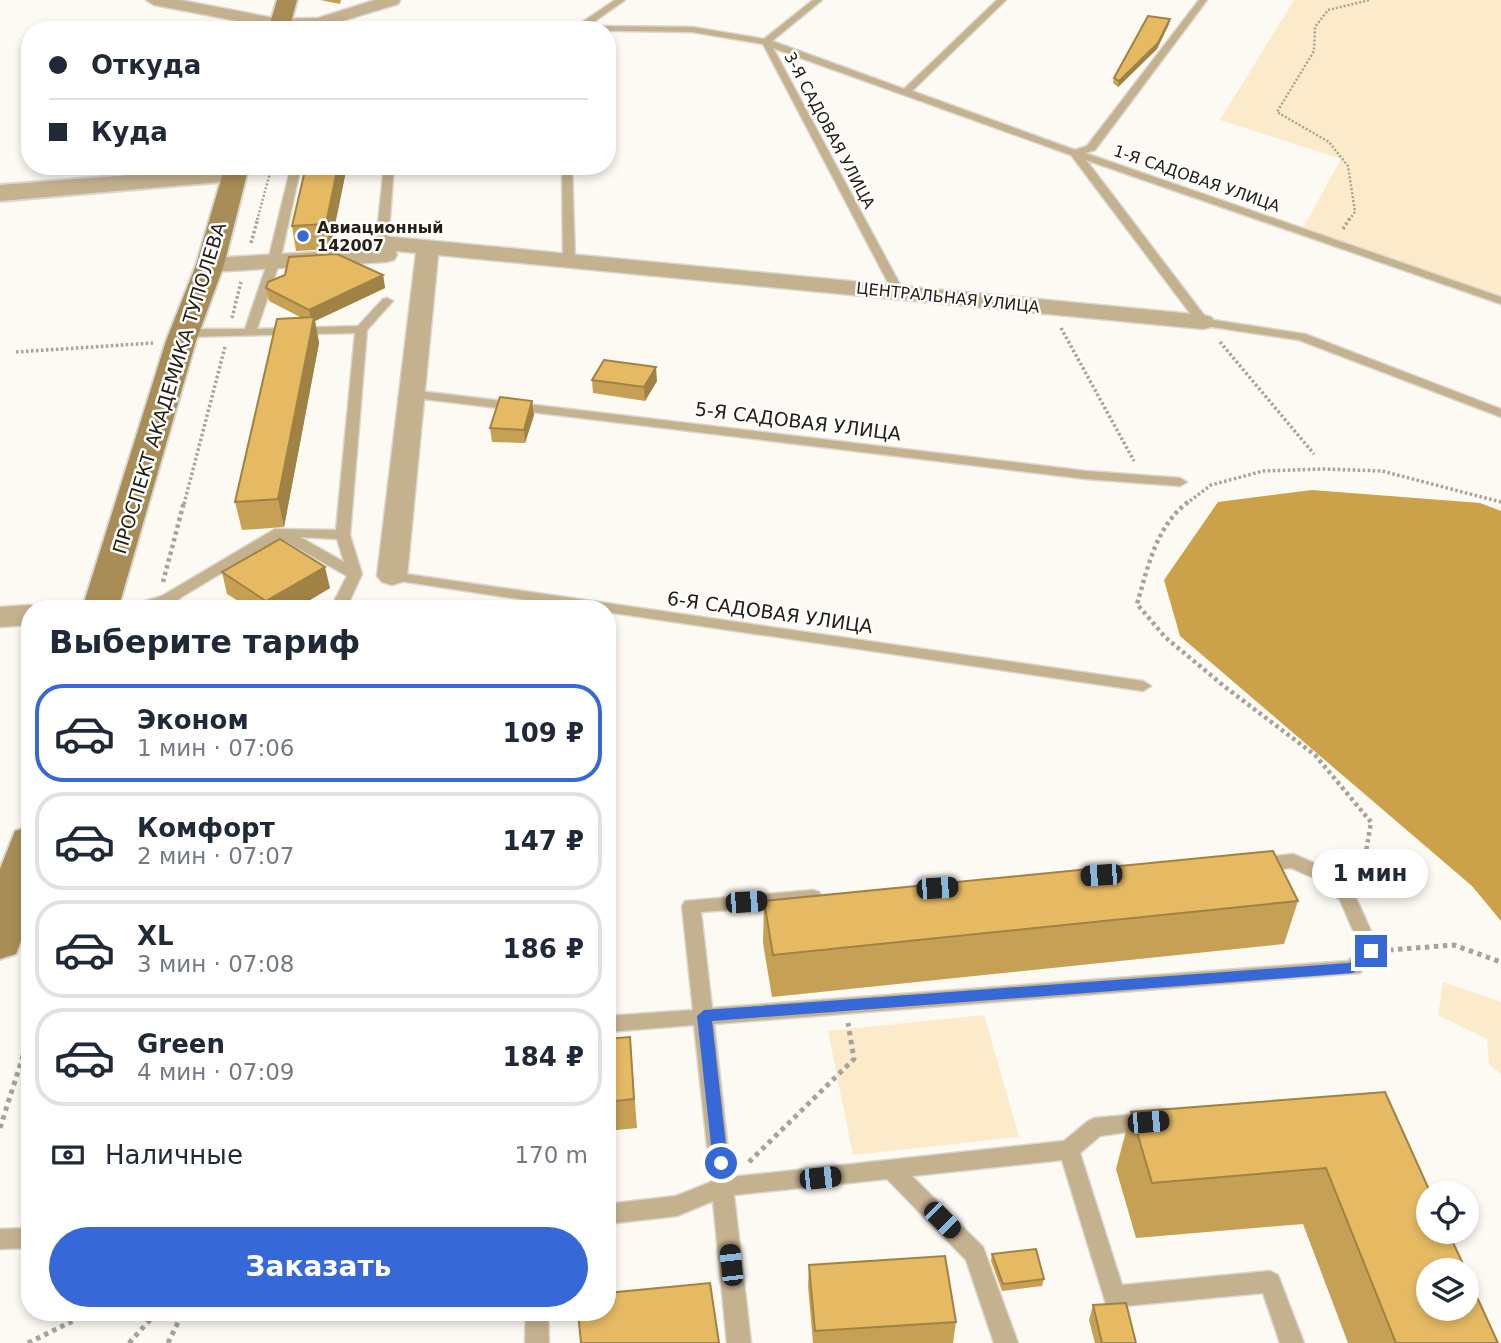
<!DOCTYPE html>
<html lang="ru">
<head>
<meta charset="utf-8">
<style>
  :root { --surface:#fff; --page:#f2f2f3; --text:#1f2937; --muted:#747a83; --line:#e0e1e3; --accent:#3768d8 }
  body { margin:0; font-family:"DejaVu Sans",sans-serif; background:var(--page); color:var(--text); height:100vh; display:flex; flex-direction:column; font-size:26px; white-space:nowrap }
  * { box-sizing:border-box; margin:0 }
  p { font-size:23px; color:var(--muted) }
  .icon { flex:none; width:38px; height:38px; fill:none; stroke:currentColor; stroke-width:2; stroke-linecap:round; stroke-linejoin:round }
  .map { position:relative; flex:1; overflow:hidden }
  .drawer { position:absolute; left:21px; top:600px; width:595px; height:721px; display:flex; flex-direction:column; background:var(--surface); border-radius:28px; box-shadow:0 4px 10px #0003 }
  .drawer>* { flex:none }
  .banner { position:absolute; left:21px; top:21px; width:595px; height:154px; border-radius:28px; box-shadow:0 4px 10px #0003; display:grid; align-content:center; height:154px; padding:0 28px; background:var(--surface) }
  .controls { position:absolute; left:1416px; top:1181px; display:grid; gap:14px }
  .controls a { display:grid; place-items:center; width:63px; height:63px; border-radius:50%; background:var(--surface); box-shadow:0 4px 10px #0003; font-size:35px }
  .end { position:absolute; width:32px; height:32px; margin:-16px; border:9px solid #3768d8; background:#fff; box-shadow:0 0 0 4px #fff }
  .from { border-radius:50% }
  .bubble { position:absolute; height:49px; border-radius:24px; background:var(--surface); box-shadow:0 4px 10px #0003; font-size:23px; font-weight:700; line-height:49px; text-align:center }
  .car { position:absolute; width:21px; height:42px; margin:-21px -10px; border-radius:9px; box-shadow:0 0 5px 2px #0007; background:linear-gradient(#222 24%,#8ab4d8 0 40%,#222 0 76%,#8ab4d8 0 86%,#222 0) }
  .banner b { display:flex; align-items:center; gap:24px; height:66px; font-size:26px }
  .banner b+b { border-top:2px solid var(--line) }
  .banner i { width:18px; height:18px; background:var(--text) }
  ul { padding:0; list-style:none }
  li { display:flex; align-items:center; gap:21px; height:98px; margin:0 14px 10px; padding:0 14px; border:4px solid var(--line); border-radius:28px }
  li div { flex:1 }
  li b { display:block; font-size:26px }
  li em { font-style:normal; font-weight:700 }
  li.on { border-color:var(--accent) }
  li>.icon { width:63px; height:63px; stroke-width:1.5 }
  h2 { padding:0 28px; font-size:32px; line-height:84px }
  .pay { display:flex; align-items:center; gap:18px; height:77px; padding:0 28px; font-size:26px }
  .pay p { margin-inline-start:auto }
  .action { display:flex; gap:14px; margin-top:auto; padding:14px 28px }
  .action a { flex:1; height:80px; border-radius:42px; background:var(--accent); color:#fff; font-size:28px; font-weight:700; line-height:80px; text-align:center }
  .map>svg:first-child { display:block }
  .green { fill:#fbebcb }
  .water { fill:#cba249 }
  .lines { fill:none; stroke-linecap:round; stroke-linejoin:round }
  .service-casing { stroke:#dad7d0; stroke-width:3 }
  .minor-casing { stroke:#dad7d0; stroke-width:3 }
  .tertiary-casing { stroke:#dad7d0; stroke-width:4 }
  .secondary-casing { stroke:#dad7d0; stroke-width:4 }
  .path-far3 { stroke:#a7a39b; stroke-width:2.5; stroke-dasharray:2 2; stroke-linecap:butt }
  .path-far2 { stroke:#a7a39b; stroke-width:3.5; stroke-dasharray:2.5 2.5; stroke-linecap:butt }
  .path-far1 { stroke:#a7a39b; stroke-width:4.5; stroke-dasharray:3.5 3.5; stroke-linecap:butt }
  .path { stroke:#a7a39b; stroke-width:5; stroke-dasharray:4.5 4.5; stroke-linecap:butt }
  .service { fill:#c4b18e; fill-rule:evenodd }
  .minor { fill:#c4b18e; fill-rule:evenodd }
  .tertiary { fill:#c4b18e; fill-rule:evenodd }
  .secondary { fill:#a88d57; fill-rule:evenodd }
  .wall { fill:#c5a055 }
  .shaded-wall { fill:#a08245 }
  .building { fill:#e5ba63; stroke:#a08245; stroke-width:2 }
  .route { fill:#3768d8 }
  .poi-dot { fill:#3768d8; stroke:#fff; stroke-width:2.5 }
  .labels { text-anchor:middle; stroke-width:5; stroke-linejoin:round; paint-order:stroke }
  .far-street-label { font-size:16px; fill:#252015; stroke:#fff }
  .far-poi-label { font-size:16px; font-weight:bold; fill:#252015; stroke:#fff; text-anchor:start }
  .street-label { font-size:19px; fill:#252015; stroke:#fff }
</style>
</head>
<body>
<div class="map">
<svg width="1501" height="1343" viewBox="0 0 1501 1343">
  <rect width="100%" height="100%" fill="#fdfaf4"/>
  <path class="green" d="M1294,0h207v298l-198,-70 38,-69 -121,-39z
    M1443,982l58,20v72l-12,-10 -2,-25 -49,-24z
    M984,1015l35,122 -166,18 -25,-124z"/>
  <path class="water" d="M1312,490l168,13 21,8v410l-29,-35 -292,-250 -16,-56 54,-78z"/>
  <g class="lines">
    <g class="service-casing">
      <path id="service" d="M615,0h10l-37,26 104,1 72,12 49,-39h9l-50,41 132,48 93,-89h9l-94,91 163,59 12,-4 112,-146h8l-112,150 -10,3 416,144v7l-415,-144 121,159 98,15 196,75v8l-202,-77 -100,-15 -128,-170 -298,-107 131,244 -10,2 -131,-250 -71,-12 -129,-2 12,-3z
        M443,25l113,2 4,3h-120v-4z
        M291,166h10l-21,95 -23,68 101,-3 25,-27 4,-1 6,3 -26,29 -17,205 12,39 -16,35h-16l17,-33 -67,-38 -102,61 15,10h-19l-9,-5 -15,5h-25l3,-3 34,-10 113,-67 61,1 19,-197 -171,4 -6,-4 6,-4h61l23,-68zM300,537l37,2 7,23z
        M384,166h10l-6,77 -6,3 -6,-3z
        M562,166h10l3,93 -6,3 -6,-3z
        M411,390l675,81 94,7 7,4 -7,4 -94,-7 -679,-82v-6z
        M392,572l751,109 8,5 -8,5 -536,-79v-3h-22l-198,-30 -2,-3z
        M1293,854l35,15 25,22 27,60 -20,22 -646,51 17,153 333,-36 24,-20 7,-3 53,-5 7,3 3,6 -3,6 -55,8 -20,17 42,132 148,-14 8,4 26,68h-24l-17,-50 -149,14 -8,-3 -44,-144 -150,16 71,71 35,96h-24l-28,-83 -79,-81 -153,16 17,148h-24l-14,-142 -36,15 -70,8v-20l69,-8 35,-14 -17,-157 -87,7v-16l86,-6 -11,-104 3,-5 128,-11 6,2 3,5 -3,5 -6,2 -112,8 11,96 636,-47 13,-12 -21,-49 -24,-21 -25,-11 -33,3 -6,-2 -3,-5 3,-5z
        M30,1228v20l-30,1v-20z
        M526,1312h22l1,31h-24z"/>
    </g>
    <g class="minor-casing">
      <path id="minor" d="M146,0h34l99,19 39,-1 57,-18h25l-2,4 -79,24 -40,1 -125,-24z
        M382,236l821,79 8,2 4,5 -4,5 -8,2 -765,-74 -31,321 -5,6 -10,3 -10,-3 -5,-6 39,-323 -20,-2 1,4 -3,5 -8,2 -176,10 -8,-2 -3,-5 3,-5 8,-2 163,-9 -2,-6 3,-5z
        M30,605l11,4h-11v16l-30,2v-20z"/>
    </g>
    <g class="tertiary-casing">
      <path id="tertiary" d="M234,167l9,3 4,5 -4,5 -243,21v-16z"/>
    </g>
    <g class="secondary-casing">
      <path id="secondary" d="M277,0h20l-8,30h-21z
        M225,166h24l-25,99 -28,76 -78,268h-36l84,-268 30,-76z
        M30,826v91l-14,37 -16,5v-90l15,-38z"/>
    </g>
    <path class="path-far3" d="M257,220l15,-54
      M1349,220l6,-8 -7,-46 -19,-24 -52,-30 37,-61 1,-24 13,-17 42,-10"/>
    <path class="path-far2" d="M1343,229l7,-11
      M251,243l7,-25
      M232,318l9,-36
      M1061,328l73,133
      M1220,342l94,112
      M16,352l137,-9
      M184,504l41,-157
      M1186,504l25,-19 52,-14 61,-2 58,2 119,31"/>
    <path class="path-far1" d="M1188,502c-32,24 -40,65 -51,102l28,33 60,50 90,68 56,67 -8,48
      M163,582l21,-80"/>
    <path class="path" d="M1357,879l7,-11
      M1389,950l65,-5 47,17
      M0,1128l30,-94
      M749,1162l105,-103 -6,-36
      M28,1343l63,-31
      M129,1343l28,-31
      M168,1343l15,-31"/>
    <use href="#service" class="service"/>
    <use href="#minor" class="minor"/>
    <use href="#tertiary" class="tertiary"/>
    <use href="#secondary" class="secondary"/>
  </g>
  <path class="wall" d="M320,0h21l-1,4z
    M1169,24l-12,25 -39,38 -5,-4 1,-5z
    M347,166l-17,83 -34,2 -4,-25z
    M383,275l2,13 -70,33 4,22 -35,184 -42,3 -7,-28 67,-184 -33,-17 -3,-13z
    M592,380l65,1 -12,20 -52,-8z
    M534,415l-9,28 -33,-1 -2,-14z
    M222,572l108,16 -35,21h-44l-24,-15z
    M764,901h534l-14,43 -512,53 -9,-54z
    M630,1037l7,91 -30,3v-92z
    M1385,1092l113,251h-150l-45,-119 -167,14 -20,-69 15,-57z
    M992,1254l52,25 -2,7 -40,5 -11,-30z
    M809,1265l147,57 -3,21h-140l-5,-57z
    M1093,1305l43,38h-41l-6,-23z"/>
  <path class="shaded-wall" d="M1170,19l-1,5 -12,25 -39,38 1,-6z
    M338,166h9l-17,83 -4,-25z
    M383,275l2,13 -70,33 4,22 -35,184 -6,-28 34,-176 -3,-13z
    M656,367l1,14 -12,20 -1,-14z
    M532,401l2,14 -9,28 -1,-13z
    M325,567l5,21 -35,21h-27l-2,-8z"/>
  <path class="building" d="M1148,16l22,3 -12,24 -39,38 -5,-3z
    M306,166h32l-12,58 -34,2z
    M337,254l46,21 -74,35 -43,-22 2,-6 17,-7 4,-18z
    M314,317l-36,182 -43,3 42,-183z
    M604,360l52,7 -12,20 -52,-7z
    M500,397l32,4 -8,29 -34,-2z
    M280,539l45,28 -59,34 -44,-29z
    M1273,851l25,50 -525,54 -9,-54z
    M630,1037l4,62 -27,3v-63z
    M1385,1092l46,102h-3v38h20l18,38h-38v39h38v-36l32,70h-102l-70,-175 -174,15 -21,-71z
    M1036,1249l8,30 -41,5 -11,-30z
    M945,1256l11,66 -141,9 -6,-66z
    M710,1283l9,60h-138l-3,-31h29v-19z
    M1126,1303l10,40h-34l-9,-38z"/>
  <path class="route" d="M1371,946l7,5 -2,4 -23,18 -641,48 16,142 -7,7 -8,-7 -16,-147 7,-6 645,-47z"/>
  <circle class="poi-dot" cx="303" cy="236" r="7"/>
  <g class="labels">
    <g class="far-street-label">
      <text transform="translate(830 130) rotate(62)" y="6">3-Я САДОВАЯ УЛИЦА</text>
      <text transform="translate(1197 178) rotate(19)" y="6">1-Я САДОВАЯ УЛИЦА</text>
      <text transform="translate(948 297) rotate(6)" y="6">ЦЕНТРАЛЬНАЯ УЛИЦА</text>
    </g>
    <g class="far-poi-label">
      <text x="317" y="233">Авиационный<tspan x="317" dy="18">142007</tspan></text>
    </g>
    <g class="street-label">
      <text transform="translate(169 388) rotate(-73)" y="7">ПРОСПЕКТ АКАДЕМИКА ТУПОЛЕВА</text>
      <text transform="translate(798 421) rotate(7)" y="7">5-Я САДОВАЯ УЛИЦА</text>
      <text transform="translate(770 612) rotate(8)" y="7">6-Я САДОВАЯ УЛИЦА</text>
    </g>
  </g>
</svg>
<div class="controls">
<a><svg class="icon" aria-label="locate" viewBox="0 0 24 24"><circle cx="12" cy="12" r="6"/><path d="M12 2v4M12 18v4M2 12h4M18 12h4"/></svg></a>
<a><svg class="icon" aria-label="layers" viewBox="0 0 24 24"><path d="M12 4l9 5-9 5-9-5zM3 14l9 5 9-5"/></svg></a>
</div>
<i class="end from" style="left:721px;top:1163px"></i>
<i class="end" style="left:1371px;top:951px"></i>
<div class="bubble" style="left:1312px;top:849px;width:116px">1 мин</div>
<i class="car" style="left:1101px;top:875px;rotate:266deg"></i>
<i class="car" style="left:937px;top:888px;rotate:86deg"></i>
<i class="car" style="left:746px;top:902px;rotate:86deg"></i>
<i class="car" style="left:1148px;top:1122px;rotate:85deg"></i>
<i class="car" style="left:820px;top:1178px;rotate:84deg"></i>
<i class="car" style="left:942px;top:1220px;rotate:135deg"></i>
<i class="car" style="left:731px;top:1265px;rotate:354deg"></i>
<div class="banner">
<b><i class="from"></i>Откуда</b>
<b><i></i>Куда</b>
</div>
<section class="drawer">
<h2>Выберите тариф</h2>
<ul>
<li class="on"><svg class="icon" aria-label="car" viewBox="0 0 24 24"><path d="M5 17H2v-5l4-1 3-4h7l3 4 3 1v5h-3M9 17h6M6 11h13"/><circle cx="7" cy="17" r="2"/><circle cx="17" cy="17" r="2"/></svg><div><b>Эконом</b><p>1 мин · 07:06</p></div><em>109 ₽</em></li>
<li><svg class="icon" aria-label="car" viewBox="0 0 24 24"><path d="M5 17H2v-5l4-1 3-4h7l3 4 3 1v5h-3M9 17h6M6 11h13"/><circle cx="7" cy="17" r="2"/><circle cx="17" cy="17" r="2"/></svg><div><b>Комфорт</b><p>2 мин · 07:07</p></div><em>147 ₽</em></li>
<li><svg class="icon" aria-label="car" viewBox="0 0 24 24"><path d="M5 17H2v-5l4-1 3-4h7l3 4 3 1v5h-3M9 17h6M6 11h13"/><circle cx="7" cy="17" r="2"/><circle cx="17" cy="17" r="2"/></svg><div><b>XL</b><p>3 мин · 07:08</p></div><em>186 ₽</em></li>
<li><svg class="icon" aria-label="car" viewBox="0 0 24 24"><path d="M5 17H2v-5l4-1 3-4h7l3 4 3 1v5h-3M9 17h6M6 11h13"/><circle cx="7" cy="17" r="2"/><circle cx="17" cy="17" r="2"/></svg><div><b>Green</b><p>4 мин · 07:09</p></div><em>184 ₽</em></li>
</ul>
<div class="pay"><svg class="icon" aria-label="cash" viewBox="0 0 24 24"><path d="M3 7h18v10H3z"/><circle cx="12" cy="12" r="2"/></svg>Наличные<p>170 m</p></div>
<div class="action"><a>Заказать</a></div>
</section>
</div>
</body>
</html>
